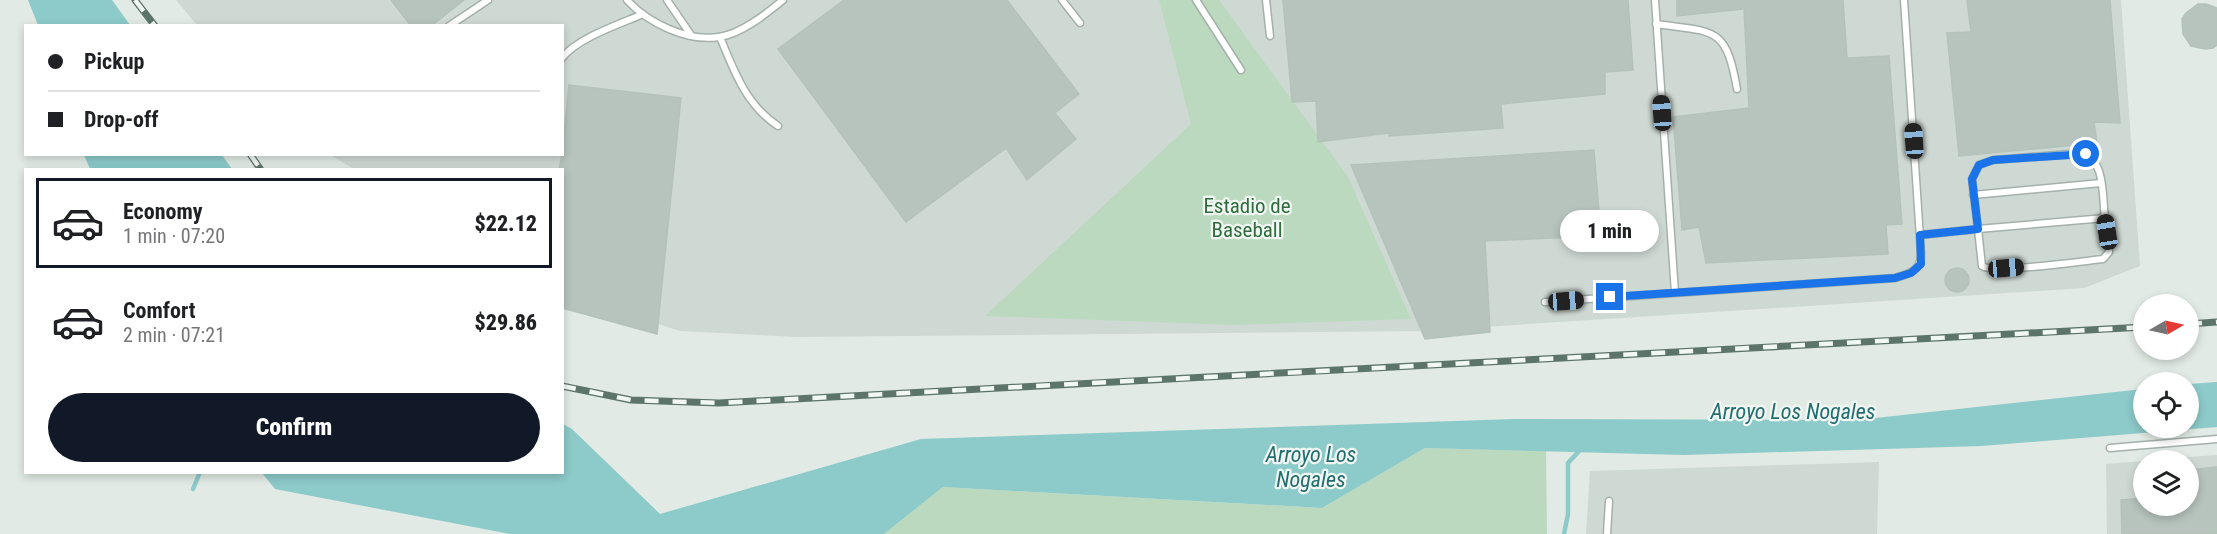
<!DOCTYPE html>
<html lang="en">
<head>
<meta charset="utf-8">
<style>
  :root { --surface:#fff; --page:#f6f6f6; --text:#202124; --muted:#757577; --line:#e0e0e0; --accent:#111827 }
  body { margin:0; font-family:"Roboto Condensed",sans-serif; background:var(--page); color:var(--text); height:100vh; display:flex; flex-direction:column; font-size:22px; white-space:nowrap }
  * { box-sizing:border-box; margin:0 }
  p { font-size:20px; color:var(--muted) }
  .icon { flex:none; width:33px; height:33px; fill:none; stroke:currentColor; stroke-width:2; stroke-linecap:round; stroke-linejoin:round }
  .map { position:relative; flex:1; overflow:hidden }
  .drawer { position:absolute; left:24px; top:168px; width:540px; height:306px; display:flex; flex-direction:column; background:var(--surface); border-radius:0px; box-shadow:0 3px 9px #0003 }
  .drawer>* { flex:none }
  .banner { position:absolute; left:24px; top:24px; width:540px; height:132px; border-radius:0px; box-shadow:0 3px 9px #0003; display:grid; align-content:center; height:132px; padding:0 24px; background:var(--surface) }
  .needle { width:39px; rotate:81deg }
  .controls { position:absolute; left:2133px; top:294px; display:grid; gap:12px }
  .controls a { display:grid; place-items:center; width:66px; height:66px; border-radius:50%; background:var(--surface); box-shadow:0 3px 9px #0003; font-size:30px }
  .end { position:absolute; width:27px; height:27px; margin:-14px; border:8px solid #1a73e8; background:#fff; box-shadow:0 0 0 3px #fff }
  .from { border-radius:50% }
  .bubble { position:absolute; height:42px; border-radius:21px; background:var(--surface); box-shadow:0 3px 9px #0003; font-size:20px; font-weight:800; line-height:42px; text-align:center }
  .car { position:absolute; width:18px; height:36px; margin:-18px -9px; border-radius:8px; box-shadow:0 0 4px 2px #0007; background:linear-gradient(#222 24%,#8ab4d8 0 40%,#222 0 76%,#8ab4d8 0 86%,#222 0) }
  .banner b { display:flex; align-items:center; gap:21px; height:57px; font-size:22px }
  .banner b+b { border-top:2px solid var(--line) }
  .banner i { width:15px; height:15px; background:var(--text) }
  ul { padding:10px 0 0; list-style:none }
  li { display:flex; align-items:center; gap:18px; height:90px; margin:0 12px 9px; padding:0 12px; border:3px solid transparent; border-radius:0px }
  li div { flex:1 }
  li b { display:block; font-size:22px }
  li em { font-style:normal; font-weight:800 }
  li.active { border-color:var(--accent) }
  li>.icon { width:54px; height:54px; stroke-width:1.5 }
  .cta { display:flex; gap:12px; margin-top:auto; padding:12px 24px }
  .cta a { flex:1; height:69px; border-radius:36px; background:var(--accent); color:#fff; font-size:24px; font-weight:800; line-height:69px; text-align:center }
  .map>svg:first-child { display:block }
  .built { fill:#cfd9d3 }
  .green { fill:#bbd9bf }
  .water { fill:#8dcaca }
  .lines { fill:none; stroke-linecap:round; stroke-linejoin:round }
  .stream { stroke:#8dcaca; stroke-width:4.5 }
  .building { fill:#b6c4bd; stroke:#b4c3ba; stroke-width:1.5 }
  .lane-casing { stroke:#a4b1aa; stroke-width:9 }
  .lane { stroke:#fff; stroke-width:6 }
  .rail-casing { stroke:#5d746b; stroke-width:7 }
  .rail { stroke:#f1f7f3; stroke-width:4.5; stroke-dasharray:14; stroke-linecap:butt }
  .route { stroke:#1a73e8; stroke-width:8 }
  .labels { text-anchor:middle; stroke-width:4.5; stroke-linejoin:round; paint-order:stroke }
  .park-label { font-size:21px; fill:#316c3f; stroke:#f1f7f3 }
  .water-label { font-size:22px; font-style:italic; fill:#226d6f; stroke:#f1f7f3 }
</style>
</head>
<body>
<div class="map">
<svg width="2217" height="534" viewBox="0 0 2217 534">
  <rect width="100%" height="100%" fill="#e1eae4"/>
  <path class="built" d="M176,0h1945l19,266 -56,22 -662,43 -625,6 -117,-6 -117,-37 -1,-124 -208,-1 -24,-14 232,-1v-128l-365,-1z
    M2217,455v79h-110l-1,-70 37,-3 1,45h44v-46h-42z
    M1879,462l-2,72h-291l4,-63z"/>
  <path class="green" d="M1159,0h60l129,177 63,142 -175,6 -251,-9 206,-192z
    M1425,448l121,3 1,83h-663l59,-47 379,21z"/>
  <path class="water" d="M28,0h84l18,25h-92z
    M84,155h138l10,14h-142z
    M2217,382v45l-236,19 -298,9 -258,-7 -103,60 -379,-21 -59,47h-374l-235,-45 -13,-16 300,-1 1,-48 9,5 88,85 261,-75 593,-20 343,1 286,-31 1,39h44l1,-44z"/>
  <g class="lines">
    <path class="stream" d="M193,489l7,-17
      M1564,534l4,-20v-51l13,-14"/>
  </g>
  <path class="building" d="M391,0h73l-33,26h-20z
    M844,0h163l72,94 -24,19 21,26 -49,41 -21,-32 -100,74 -128,-173z
    M1283,0h345l5,70 -28,2v22l-104,10 2,24 -114,8v-3l-71,9 -2,-41 -24,1z
    M1677,0h166l4,58 42,-2 13,168 -16,1 2,29 -182,9 -7,-36 -17,3 -9,-113 76,-9 -5,-99 -67,7z
    M1967,0h143l10,123 -26,-1 3,21 -138,13 -12,-123 24,-1z
    M2198,4h8l11,4v37l-4,3 -8,1 -14,-3 -8,-12 -1,-15 4,-6z
    M569,85l112,13 -24,236 -95,-26v-138h-3l3,-16z
    M1594,150l7,86 -116,5 5,91 -65,7 -74,-174z
    M1945 280a12 12 0 1 1 24 0a12 12 0 1 1-24 0Z
    M2217,467v67h-95l-1,-34 23,-2v8h44v-36z"/>
  <g class="lines">
    <g class="lane-casing">
      <path id="lane" d="M627,0c21,23 60,42 92,37 22,-3 47,-23 64,-37
        M667,0l24,35
        M1062,0l18,23
        M1196,0l45,70
        M1266,0l4,36
        M1655,0l20,293 220,-15c16,-5 26,-7 26,-25l-17,-253
        M1656,24c59,8 70,2 81,65
        M449,26l39,-26
        M720,37c14,34 26,68 58,89
        M562,58c15,-20 58,-34 81,-44
        M2081,153c25,6 21,44 24,65l-127,11 -6,-50 7,-14 14,-5z
        M1973,195l128,-12
        M1920,235l58,-6 4,37c11,8 102,-5 121,-7l6,-7 -4,-34
        M1545,302l130,-9
        M2110,448l107,-9
        M1607,534l2,-33"/>
    </g>
    <use href="#lane" class="lane"/>
    <g class="rail-casing">
      <path id="rail" d="M135,0l20,26
        M250,154l11,16
        M2188,324l29,-2
        M562,386l69,14 88,3 1425,-76"/>
    </g>
    <use href="#rail" class="rail"/>
  </g>
  <g class="lines">
    <path class="route" d="M1610,297l285,-19 16,-5 10,-9 -1,-29 58,-6 -6,-50 7,-14 14,-5 93,-6"/>
  </g>
  <g class="labels">
    <g class="park-label">
      <text x="1247" y="213">Estadio de<tspan x="1247" dy="24">Baseball</tspan></text>
    </g>
    <g class="water-label">
      <text x="1793" y="419">Arroyo Los Nogales</text>
      <text x="1311" y="462">Arroyo Los<tspan x="1311" dy="25">Nogales</tspan></text>
    </g>
  </g>
</svg>
<div class="controls">
<a><svg class="needle" viewBox="-14 -14 28 28"><path d="M0-13l5 13h-10z" fill="#e53935"/><path d="M0 13l5-13h-10z" fill="#757577"/></svg></a>
<a><svg class="icon" aria-label="locate" viewBox="0 0 24 24"><circle cx="12" cy="12" r="6"/><path d="M12 2v4M12 18v4M2 12h4M18 12h4"/></svg></a>
<a><svg class="icon" aria-label="layers" viewBox="0 0 24 24"><path d="M12 4l9 5-9 5-9-5zM3 14l9 5 9-5"/></svg></a>
</div>
<i class="end from" style="left:2086px;top:154px"></i>
<i class="end" style="left:1610px;top:297px"></i>
<div class="bubble" style="left:1560px;top:210px;width:99px">1 min</div>
<i class="car" style="left:1662px;top:113px;rotate:356deg"></i>
<i class="car" style="left:1914px;top:141px;rotate:356deg"></i>
<i class="car" style="left:2107px;top:232px;rotate:351deg"></i>
<i class="car" style="left:2006px;top:268px;rotate:85deg"></i>
<i class="car" style="left:1566px;top:301px;rotate:86deg"></i>
<div class="banner">
<b><i class="from"></i>Pickup</b>
<b><i></i>Drop-off</b>
</div>
<section class="drawer">
<ul>
<li class="active"><svg class="icon" aria-label="car" viewBox="0 0 24 24"><path d="M5 17H2v-5l4-1 3-4h7l3 4 3 1v5h-3M9 17h6M6 11h13"/><circle cx="7" cy="17" r="2"/><circle cx="17" cy="17" r="2"/></svg><div><b>Economy</b><p>1 min · 07:20</p></div><em>$22.12</em></li>
<li><svg class="icon" aria-label="car" viewBox="0 0 24 24"><path d="M5 17H2v-5l4-1 3-4h7l3 4 3 1v5h-3M9 17h6M6 11h13"/><circle cx="7" cy="17" r="2"/><circle cx="17" cy="17" r="2"/></svg><div><b>Comfort</b><p>2 min · 07:21</p></div><em>$29.86</em></li>
</ul>
<div class="cta"><a>Confirm</a></div>
</section>
</div>
</body>
</html>
